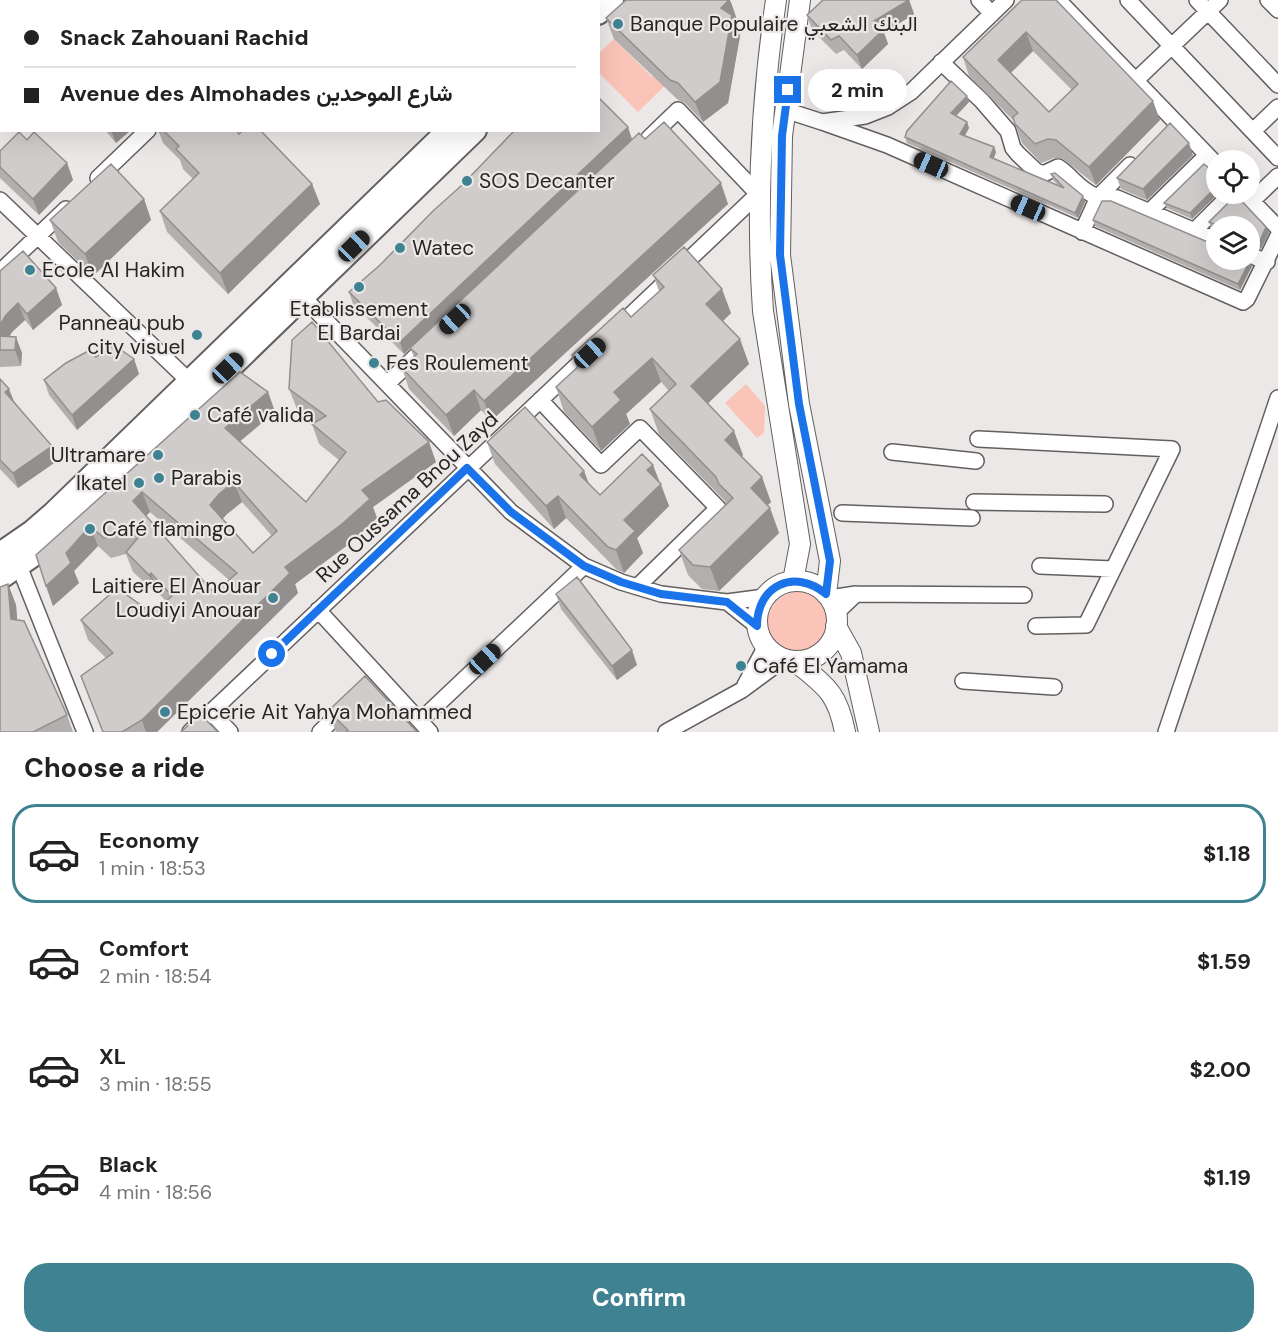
<!DOCTYPE html>
<html lang="en">
<head>
<meta charset="utf-8">
<style>
  :root { --surface:#fff; --page:#f2f2f2; --text:#222; --muted:#767676; --line:#e0e0e0; --accent:#3f8292 }
  body { margin:0; font-family:"DM Sans",Vazirmatn,sans-serif; background:var(--page); color:var(--text); height:100vh; display:flex; flex-direction:column; font-size:22px; white-space:nowrap }
  * { box-sizing:border-box; margin:0 }
  p { font-size:20px; color:var(--muted) }
  .icon { flex:none; width:33px; height:33px; fill:none; stroke:currentColor; stroke-width:2; stroke-linecap:round; stroke-linejoin:round }
  .map { position:relative; height:732px; overflow:hidden }
  .sheet { display:flex; flex-direction:column; background:var(--surface); flex:1 }
  .sheet>* { flex:none }
  .hud { position:absolute; left:0px; top:0px; width:600px; height:132px; box-shadow:0 6px 24px #0002; display:grid; align-content:center; height:132px; padding:0 24px; background:var(--surface) }
  .controls { position:absolute; left:1206px; top:150px; display:grid; gap:12px }
  .controls a { display:grid; place-items:center; width:54px; height:54px; border-radius:50%; background:var(--surface); box-shadow:0 6px 24px #0002; font-size:30px }
  .end { position:absolute; width:27px; height:27px; margin:-14px; border:8px solid #1a73e8; background:#fff; box-shadow:0 0 0 3px #fff }
  .from { border-radius:50% }
  .bubble { position:absolute; height:42px; border-radius:21px; background:var(--surface); box-shadow:0 6px 24px #0002; font-size:20px; font-weight:700; line-height:42px; text-align:center }
  .car { position:absolute; width:18px; height:36px; margin:-18px -9px; border-radius:8px; box-shadow:0 0 4px 2px #0007; background:linear-gradient(#222 24%,#8ab4d8 0 40%,#222 0 76%,#8ab4d8 0 86%,#222 0) }
  .hud b { display:flex; align-items:center; gap:21px; height:57px; font-size:22px }
  .hud b+b { border-top:2px solid var(--line) }
  .hud i { width:15px; height:15px; background:var(--text) }
  ul { padding:0; list-style:none }
  li { display:flex; align-items:center; gap:18px; height:99px; margin:0 12px 9px; padding:0 12px; border:3px solid transparent; border-radius:24px }
  li div { flex:1 }
  li b { display:block; font-size:22px }
  li em { font-style:normal; font-weight:700 }
  li.on { border-color:var(--accent) }
  li>.icon { width:54px; height:54px; stroke-width:1.5 }
  h2 { padding:0 24px; font-size:27px; line-height:72px }
  .button { display:flex; gap:12px; margin-top:auto; padding:12px 24px }
  .button a { flex:1; height:69px; border-radius:24px; background:var(--accent); color:#fff; font-size:24px; font-weight:700; line-height:69px; text-align:center }
  .map>svg:first-child { display:block }
  .green { fill:#fbc4b8 }
  .lines { fill:none; stroke-linecap:round; stroke-linejoin:round }
  .street-casing { stroke:#635f5e; stroke-width:18 }
  .secondary-casing { stroke:#635f5e; stroke-width:22 }
  .primary-casing { stroke:#635f5e; stroke-width:26 }
  .street { stroke:#fff; stroke-width:15 }
  .secondary { stroke:#fff; stroke-width:20 }
  .primary { stroke:#fff; stroke-width:22 }
  .wall { fill:#b3afaf; fill-rule:evenodd }
  .shaded-wall { fill:#928f8e }
  .building { fill:#d0cccb; stroke:#928f8e; stroke-width:1.5; fill-rule:evenodd }
  .route { stroke:#1a73e8; stroke-width:8 }
  .poi-dot { fill:#3f8292; stroke:#ece8e7; stroke-width:2 }
  .labels { text-anchor:middle; stroke-width:4.5; stroke-linejoin:round; paint-order:stroke }
  .poi-label { font-size:21px; fill:#272625; stroke:#ece8e7; text-anchor:start }
  .street-label { font-size:21px; fill:#272625; stroke:#ece8e7 }
</style>
</head>
<body>
<div class="map">
<svg width="1278" height="732" viewBox="0 0 1278 732">
  <rect width="100%" height="100%" fill="#ece8e7"/>
  <path class="green" d="M614,39l38,38 20,-19 11,10 -45,44 -39,-39 -1,-19z
    M746,384l19,22 -1,27 -7,5 -32,-35z
    M768 622a30 30 0 1 1 60 0a30 30 0 1 1-60 0Z"/>
  <g class="lines">
    <g class="street-casing">
      <path id="street" d="M376,0l1,2
        M979,0l13,14
        M1058,0l158,164
        M1128,0l150,158
        M1197,0l81,85
        M1268,0l10,10
        M83,2l1,-2
        M235,2v-2
        M941,62l41,39 26,30 5,17 5,6 18,17 7,3 15,-7c13,8 24,26 39,29 6,2 13,0 20,2l99,42
        M1135,81l85,-81
        M0,84l2,-2
        M785,110l37,12 43,-6 23,-9 23,-15 95,-92
        M822,122l65,23 356,157 4,-3 31,-63
        M1253,131l25,-24
        M98,178l50,-48
        M1245,194l33,34
        M0,200l189,181
        M1252,201l26,-25
        M1150,211l57,-56
        M1195,230l36,-36
        M1082,232l16,-35 32,-32
        M1250,255l17,7
        M0,272l66,-63
        M302,296l209,216 73,54 37,16 40,12 66,8 38,-5
        M617,328l141,-134 -80,-84 -29,28
        M387,384l30,-29
        M540,400l61,65 39,-37 78,80 -81,79
        M978,439l194,10 -86,176 -50,1
        M892,452l84,9
        M974,502l131,2
        M842,513l130,5
        M19,566l66,166
        M1040,566l73,3
        M830,598l26,-4 168,1
        M727,602l30,24
        M318,610l112,122
        M836,613l20,-19
        M963,681l91,6
        M745,685l21,-39
        M211,712l19,20
        M420,721l164,-155
        M190,732l400,-379
        M320,732l26,-25
        M666,732l76,-42 42,-31
        M1166,732l112,-334"/>
    </g>
    <g class="secondary-casing">
      <path id="secondary" d="M776,0c-15,103 -20,207 -13,311l37,233 -7,37
        M800,0l-18,136 -2,119 19,149 31,157 -4,33
        M757 621a40 40 0 1 1 80 0a40 40 0 1 1-80 0Z
        M836,626l15,27 18,79
        M795,661c30,25 42,30 50,71"/>
    </g>
    <g class="primary-casing">
      <path id="primary" d="M583,2l1,-2
        M598,13l14,-13
        M0,554l32,-22 22,-19 395,-383
        M0,578l42,-29 19,-18 414,-401"/>
    </g>
    <use href="#street" class="street"/>
    <use href="#secondary" class="secondary"/>
    <use href="#primary" class="primary"/>
  </g>
  <path class="wall" d="M0,0h51l-1,2h-48v25l-2,-1z
    M909,0l5,14 -30,19 4,11 -26,25 -18,-19 -8,4 -24,-24 -5,-15z
    M1022,0l138,120 -64,65 -33,-26 -9,-1 -13,5 -19,-20 -8,-22 -45,-45 -6,-19zM1033,51l39,39 -23,22 -38,-39z
    M731,2l6,18 -2,2 5,14 -12,67 -25,19 -18,-19 -7,-3 -64,-61 -8,-21z
    M967,96l2,6 -13,14 11,6 2,6 -4,8 29,11 2,5 -3,7 65,26 -5,-5 -2,-6 34,28 -7,16 -171,-75 -2,-6z
    M628,127l4,12h13l83,65 -237,217 -10,-11 -27,26 -45,-47 -7,-21 12,-11 -4,-9 -6,6 -51,-50 -4,-12z
    M105,130h26l-15,13z
    M158,130h78l3,4 73,50 8,20 -92,90 -61,-62 -7,-21 33,-32 -10,-10 -3,-9 -17,-17z
    M27,140l40,23 6,17 -34,35 -39,-37v-27z
    M1193,155l-46,45 -26,-11 -4,-11z
    M1204,164l-12,55 -25,-11 -3,-5z
    M144,199l7,21 -58,56 -35,-34 -8,-22z
    M1093,220l159,46 -12,24 -145,-64z
    M1209,222l57,5 3,6 -8,16 -11,-4v-19h-34v4l-5,-3z
    M0,271l56,17 6,17 -29,25 -8,-10 -13,12 -2,4 12,17 -1,13 -21,1z
    M653,275l78,38 -8,8 26,43 -41,39 35,52 -1,2 29,45 -4,3 3,3 9,25 -60,58 -17,-2 -14,-14 -9,-25 47,-45 -1,-4 -66,-67 -9,-25 19,-18 -8,-9 -35,32 4,10 -29,27 -37,-39 -8,-25 21,-19 -5,-13 59,-38 28,-26z
    M96,357l38,2 5,15 -62,56 -28,-35 -5,-15z
    M0,379l15,25 42,57 -39,27 -18,-19z
    M289,389l89,13 58,60 -63,45 4,11 -28,26 -54,40 3,9 -141,139h-54l-22,-56 25,-18 -18,-18 -7,-20 71,-7 14,-12 -8,-8 -1,1 -24,-22 -7,-18 -15,4 -13,-12 -24,25 5,12 -26,23 -17,-51 232,-163 7,20 -35,29 66,61 33,-42 -20,-16 -7,-20 3,-2 -18,-13zM242,502l30,34 -19,17 -31,-34 5,-5zM150,512l79,68 -15,13 -68,-77z
    M487,442l97,29 5,13 11,11 59,-13 2,2 8,22 -32,32 6,15 -19,20 -8,-4 -50,-51 -12,11 -59,-65z
    M8,584l8,21 1,15 50,95 6,17h-73z
    M556,594l81,71 -20,15 -56,-71z
    M328,711l89,21h-81z"/>
  <path class="shaded-wall" d="M27,0h24l-1,2h-25z
    M190,0h16v2h-16z
    M714,0h16l7,20 -2,2 5,14 -12,67 -25,19 -8,-20z
    M909,0l5,14 -30,19 4,11 -26,25 -5,-14 17,-34z
    M1026,32l7,19 -28,27 -7,-18z
    M967,96l2,6 -16,17 -2,-6z
    M1153,101l7,19 -64,65 -7,-18z
    M967,122l2,6 -7,12 -2,-6z
    M628,127l4,13 -228,214 -4,-12z
    M111,130h20l-15,13z
    M1189,143l4,12 -46,45 -4,-11z
    M994,147l2,5 -4,11 -2,-6z
    M67,163l6,17 -34,35 -6,-16z
    M721,183l7,21 -237,217 -7,-20z
    M312,184l8,20 -92,90 -8,-21z
    M1216,187v7h2l-26,25 -2,-6z
    M1083,196l2,6 -7,16 -3,-5z
    M144,199l7,21 -58,56 -8,-22z
    M1266,227l3,6 -8,16 -2,-6z
    M1250,261l2,5 -12,24 -2,-6z
    M56,288l6,17 -29,25 -6,-16z
    M722,289l9,24 -16,16 -9,-25z
    M18,303l7,17 -13,12 -11,18h-1v-25l6,-10z
    M16,337l6,16 -1,13 -6,-16z
    M740,339l9,25 -49,47 -9,-25z
    M652,358l9,24 -35,32 4,10 -29,27 -9,-24 22,-35z
    M134,359l5,15 -62,56 -5,-15z
    M9,389l6,15 -10,-12z
    M474,390l7,20 -27,26 -8,-21z
    M268,392l7,20 -43,36 -7,-20z
    M734,431l9,24 -9,9 -9,-24z
    M429,442l7,20 -63,45 4,11 -28,26 -54,40 3,9 -141,139h-11l-4,-12 143,-153 77,-77z
    M52,446l5,15 -39,27 -5,-15z
    M653,465l16,41 -32,32 6,15 -19,20 -8,-23 8,-30 23,-50z
    M584,471l8,22 -12,-18z
    M762,477l9,25 -11,11 -9,-25z
    M234,482l8,20 -15,12 -10,11 -7,-20 9,-11z
    M142,492l8,20 -10,9 -7,-20z
    M558,496l8,22 -12,11 -8,-23z
    M770,508l9,25 -60,58 -9,-24z
    M90,526l8,20 -24,25 5,12 -26,23 -7,-20 20,-33z
    M151,573l7,20 -1,1 -8,-19z
    M8,584l8,21 3,36 -8,-22z
    M632,650l5,15 -20,15 -5,-14z"/>
  <path class="building" d="M0,0h27l-2,2h-23v15l-2,-2z
    M142,0h48v2h-49z
    M626,0h103l-8,8 11,7 -12,67 -25,20 -17,-19 -8,-3 -64,-62z
    M823,0h86l-35,21 9,9 -26,25 -18,-19 -8,4 -24,-25z
    M1022,0h34l97,101 -64,66 -33,-27 -8,-1 -13,5 -20,-20 -2,-7 5,-4 -55,-56zM1026,32l52,52 -29,28 -51,-52z
    M951,81l16,15 -16,17 16,9 -7,12 34,13 -4,10 74,31 -13,-14 4,-1 28,23 -8,17 -170,-76 2,-6z
    M598,97l30,30 -228,215 -51,-50 31,-27 53,-54 29,-26 53,-55h83z
    M664,122l57,61 -237,218 -10,-11 -28,25 -44,-47 15,-14 -7,-6 229,-215 6,6z
    M1170,123l19,20 -46,46 -26,-11z
    M163,130h73l3,4 4,-4h17l52,54 -92,89 -60,-62 39,-38 -23,-24 3,-3z
    M19,132l8,8 7,-8 33,31 -34,36 -33,-32v-16z
    M111,164l33,35 -59,55 -35,-34z
    M1204,164l12,10v13l-26,26 -26,-10z
    M1236,195l30,32 -7,16 -9,-3v-14h-31l-10,-4z
    M1102,201h9l99,42h6v17h32l2,1 -12,23 -145,-64z
    M684,247l38,42 -16,15 34,35 -49,47 43,45 -9,9 37,37 -11,11 19,20 -60,59 -17,-2 -14,-15 54,-52 -14,-14 -3,-7 -66,-68 26,-25 -24,-26 -38,34 7,8 -29,27 -36,-40 25,-23 -9,-9 51,-47 8,9 33,-30 -11,-12z
    M23,251l33,37 -29,26 -9,-11 -12,12 -6,10v-54z
    M312,322l66,80 8,-2 43,42 -67,48 8,9 -28,25 -57,43 5,6 -148,147 -20,12h-19l-22,-56 32,-23 -32,-33 36,-32 35,25 20,-17 -21,-23 -2,2 -23,-23 21,-25 -43,11 -14,-12 -24,27 5,10 -25,23 -10,-31 204,-183 28,20 -43,36 81,74 40,-50 -34,-28 14,-8 -37,-27 3,-49zM234,482l43,49 -24,22 -43,-48 9,-11zM142,492l95,81 -23,20 -81,-92z
    M0,336l16,1 -1,13h-15z
    M114,345l20,14 -62,56 -28,-35 22,-17 24,-13 6,7z
    M0,379l9,10 -4,3 47,54 -39,27 -13,-13z
    M525,407l59,64 -4,4 20,20 42,-41 11,11 -6,5 14,14 -37,36 11,11 -19,19 -8,-3 -50,-51 -12,10 -59,-64z
    M577,577l55,73 -20,16 -56,-72z
    M8,584l3,35 13,2 43,94 -34,17h-33v-145z
    M365,676l52,56h-71l2,-2 -20,-19z
    M200,714l18,18h-37z"/>
  <g class="lines">
    <path class="route" d="M272,654l195,-186 44,44 73,54 37,16 40,12 66,8 30,24c0,-41 38,-58 69,-32l4,-33 -31,-157 -19,-149 2,-119 6,-46"/>
  </g>
  <g class="poi-dot">
    <circle cx="618" cy="24" r="6"/>
    <circle cx="467" cy="181" r="6"/>
    <circle cx="400" cy="248" r="6"/>
    <circle cx="30" cy="270" r="6"/>
    <circle cx="359" cy="287" r="6"/>
    <circle cx="197" cy="335" r="6"/>
    <circle cx="374" cy="363" r="6"/>
    <circle cx="195" cy="415" r="6"/>
    <circle cx="158" cy="455" r="6"/>
    <circle cx="159" cy="478" r="6"/>
    <circle cx="139" cy="483" r="6"/>
    <circle cx="90" cy="529" r="6"/>
    <circle cx="273" cy="598" r="6"/>
    <circle cx="741" cy="666" r="6"/>
    <circle cx="165" cy="712" r="6"/>
  </g>
  <g class="labels">
    <g class="poi-label">
      <text x="630" y="31">Banque Populaire البنك الشعبي</text>
      <text x="479" y="188">SOS Decanter</text>
      <text x="412" y="255">Watec</text>
      <text x="42" y="277">Ecole Al Hakim</text>
      <text x="359" y="316" text-anchor="middle">Etablissement<tspan x="359" dy="24">El Bardai</tspan></text>
      <text x="185" y="330" text-anchor="end">Panneau pub<tspan x="185" dy="24">city visuel</tspan></text>
      <text x="386" y="370">Fes Roulement</text>
      <text x="207" y="422">Café valida</text>
      <text x="146" y="462" text-anchor="end">Ultramare</text>
      <text x="171" y="485">Parabis</text>
      <text x="127" y="490" text-anchor="end">Ikatel</text>
      <text x="102" y="536">Café flamingo</text>
      <text x="261" y="593" text-anchor="end">Laitiere El Anouar<tspan x="261" dy="24">Loudiyi Anouar</tspan></text>
      <text x="753" y="673">Café El Yamama</text>
      <text x="177" y="719">Epicerie Ait Yahya Mohammed</text>
    </g>
    <g class="street-label">
      <text transform="translate(407 497) rotate(-43)" y="7">Rue Oussama Bnou Zayd</text>
    </g>
  </g>
</svg>
<div class="controls">
<a><svg class="icon" aria-label="locate" viewBox="0 0 24 24"><circle cx="12" cy="12" r="6"/><path d="M12 2v4M12 18v4M2 12h4M18 12h4"/></svg></a>
<a><svg class="icon" aria-label="layers" viewBox="0 0 24 24"><path d="M12 4l9 5-9 5-9-5zM3 14l9 5 9-5"/></svg></a>
</div>
<i class="end from" style="left:272px;top:654px"></i>
<i class="end" style="left:788px;top:90px"></i>
<div class="bubble" style="left:808px;top:69px;width:99px">2 min</div>
<i class="car" style="left:931px;top:165px;rotate:294deg"></i>
<i class="car" style="left:1028px;top:208px;rotate:294deg"></i>
<i class="car" style="left:354px;top:246px;rotate:46deg"></i>
<i class="car" style="left:455px;top:319px;rotate:227deg"></i>
<i class="car" style="left:590px;top:353px;rotate:47deg"></i>
<i class="car" style="left:228px;top:368px;rotate:46deg"></i>
<i class="car" style="left:485px;top:659px;rotate:47deg"></i>
<div class="hud">
<b><i class="from"></i>Snack Zahouani Rachid</b>
<b><i></i>Avenue des Almohades شارع الموحدين</b>
</div>
</div>
<section class="sheet">
<h2>Choose a ride</h2>
<ul>
<li class="on"><svg class="icon" aria-label="car" viewBox="0 0 24 24"><path d="M5 17H2v-5l4-1 3-4h7l3 4 3 1v5h-3M9 17h6M6 11h13"/><circle cx="7" cy="17" r="2"/><circle cx="17" cy="17" r="2"/></svg><div><b>Economy</b><p>1 min · 18:53</p></div><em>$1.18</em></li>
<li><svg class="icon" aria-label="car" viewBox="0 0 24 24"><path d="M5 17H2v-5l4-1 3-4h7l3 4 3 1v5h-3M9 17h6M6 11h13"/><circle cx="7" cy="17" r="2"/><circle cx="17" cy="17" r="2"/></svg><div><b>Comfort</b><p>2 min · 18:54</p></div><em>$1.59</em></li>
<li><svg class="icon" aria-label="car" viewBox="0 0 24 24"><path d="M5 17H2v-5l4-1 3-4h7l3 4 3 1v5h-3M9 17h6M6 11h13"/><circle cx="7" cy="17" r="2"/><circle cx="17" cy="17" r="2"/></svg><div><b>XL</b><p>3 min · 18:55</p></div><em>$2.00</em></li>
<li><svg class="icon" aria-label="car" viewBox="0 0 24 24"><path d="M5 17H2v-5l4-1 3-4h7l3 4 3 1v5h-3M9 17h6M6 11h13"/><circle cx="7" cy="17" r="2"/><circle cx="17" cy="17" r="2"/></svg><div><b>Black</b><p>4 min · 18:56</p></div><em>$1.19</em></li>
</ul>
<div class="button"><a>Confirm</a></div>
</section>
</body>
</html>
